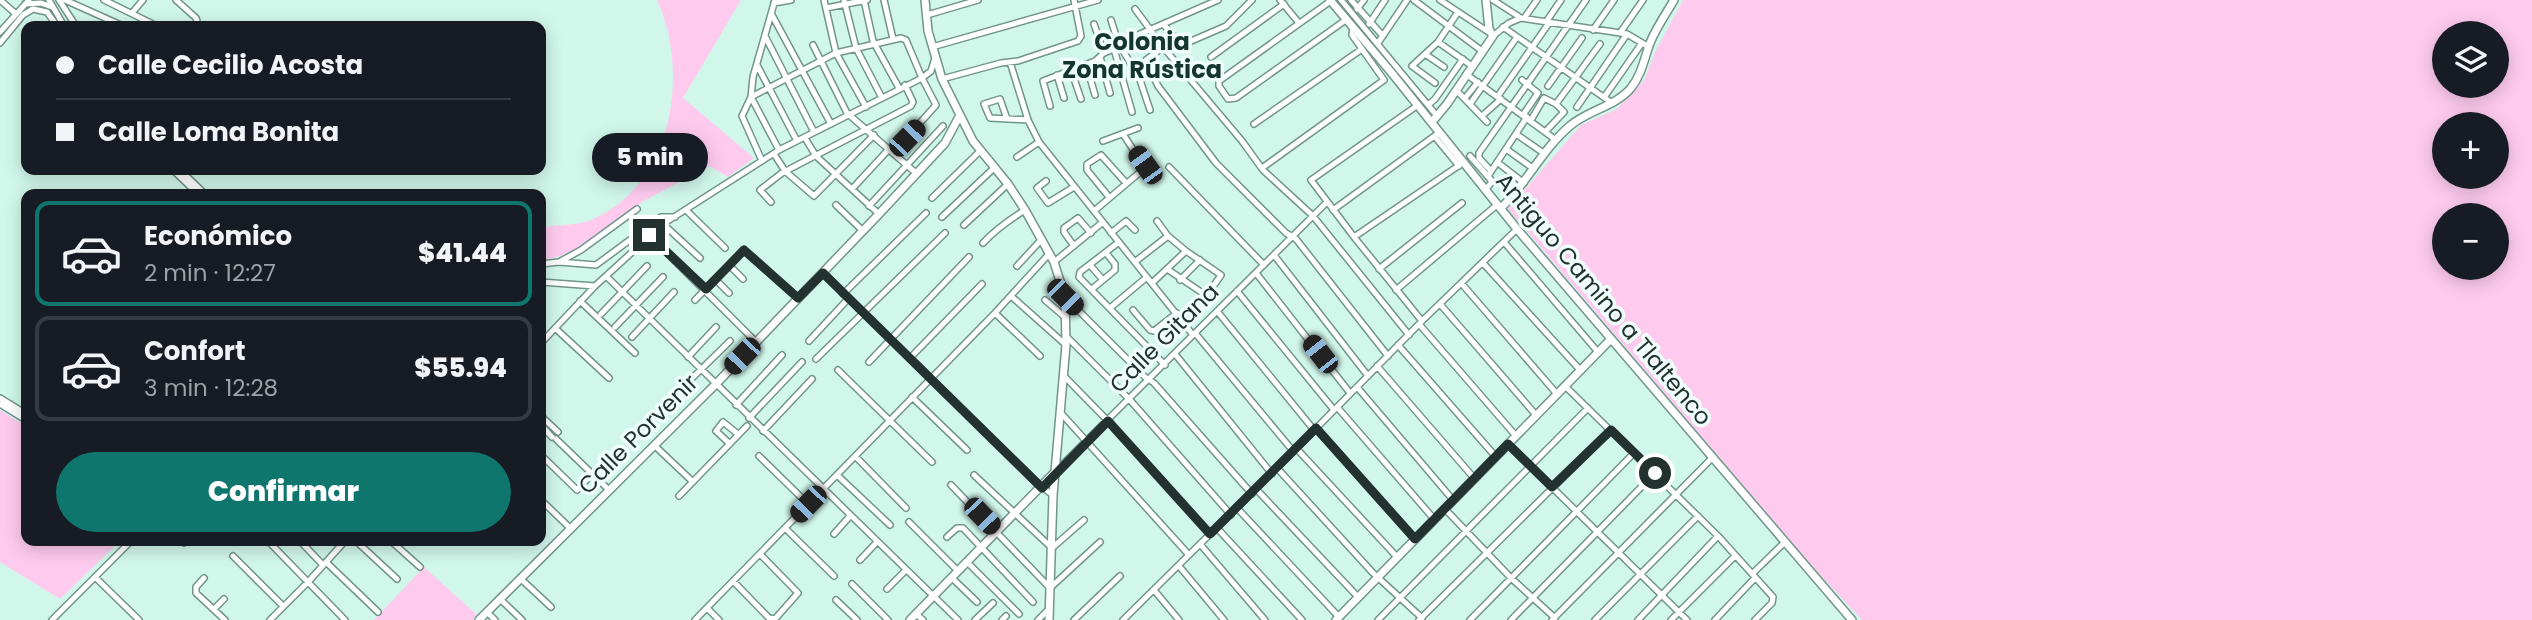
<!DOCTYPE html>
<html lang="es">
<head>
<meta charset="utf-8">
<style>
  :root { --surface:#171b24; --page:#242831; --text:#f1f3f6; --muted:#9ea1a6; --line:#363941; --accent:#0f766e }
  body { margin:0; font-family:Poppins,sans-serif; background:var(--page); color:var(--text); height:100vh; display:flex; flex-direction:column; font-size:26px; white-space:nowrap }
  * { box-sizing:border-box; margin:0 }
  p { font-size:23px; color:var(--muted) }
  .icon { flex:none; width:38px; height:38px; fill:none; stroke:currentColor; stroke-width:2; stroke-linecap:round; stroke-linejoin:round }
  .map { position:relative; flex:1; overflow:hidden }
  .panel { position:absolute; left:21px; top:189px; width:525px; height:357px; display:flex; flex-direction:column; background:var(--surface); border-radius:14px; box-shadow:0 4px 18px #0003 }
  .panel>* { flex:none }
  .guide { position:absolute; left:21px; top:21px; width:525px; height:154px; border-radius:14px; box-shadow:0 4px 18px #0003; display:grid; align-content:center; height:154px; padding:0 35px; background:var(--surface) }
  .tools { position:absolute; left:2432px; top:21px; display:grid; gap:14px }
  .tools a { display:grid; place-items:center; width:77px; height:77px; border-radius:50%; background:var(--surface); box-shadow:0 4px 18px #0003; font-size:35px }
  .end { position:absolute; width:32px; height:32px; margin:-16px; border:9px solid #23322e; background:#fff; box-shadow:0 0 0 4px #fff }
  .from { border-radius:50% }
  .bubble { position:absolute; height:49px; border-radius:24px; background:var(--surface); box-shadow:0 4px 18px #0003; font-size:23px; font-weight:800; line-height:49px; text-align:center }
  .car { position:absolute; width:21px; height:42px; margin:-21px -10px; border-radius:9px; box-shadow:0 0 5px 2px #0007; background:linear-gradient(#222 24%,#8ab4d8 0 40%,#222 0 76%,#8ab4d8 0 86%,#222 0) }
  .guide b { display:flex; align-items:center; gap:24px; height:66px; font-size:26px }
  .guide b+b { border-top:2px solid var(--line) }
  .guide i { width:18px; height:18px; background:var(--text) }
  ul { padding:12px 0 0; list-style:none }
  li { display:flex; align-items:center; gap:21px; height:105px; margin:0 14px 10px; padding:0 21px; border:4px solid var(--line); border-radius:14px }
  li div { flex:1 }
  li b { display:block; font-size:26px }
  li em { font-style:normal; font-weight:800 }
  li.active { border-color:var(--accent) }
  li>.icon { width:63px; height:63px; stroke-width:1.5 }
  .action { display:flex; gap:14px; margin-top:auto; padding:14px 35px }
  .action a { flex:1; height:80px; border-radius:42px; background:var(--accent); color:#fff; font-size:28px; font-weight:800; line-height:80px; text-align:center }
  .map>svg:first-child { display:block }
  .green { fill:#fecbef; fill-rule:evenodd }
  .lines { fill:none; stroke-linecap:round; stroke-linejoin:round }
  .minor-casing { stroke:#72958b; stroke-width:8 }
  .tertiary-casing { stroke:#72958b; stroke-width:10 }
  .minor { stroke:#fff; stroke-width:5 }
  .tertiary { stroke:#fff; stroke-width:7 }
  .route { stroke:#23322e; stroke-width:9 }
  .labels { text-anchor:middle; stroke-width:7; stroke-linejoin:round; paint-order:stroke }
  .street-label { font-size:23px; fill:#23322e; stroke:#effefa }
  .neighbourhood-label { font-size:24px; font-weight:bold; fill:#14362e; stroke:#effefa }
</style>
</head>
<body>
<div class="map">
<svg width="2532" height="620" viewBox="0 0 2532 620">
  <rect width="100%" height="100%" fill="#d1f7eb"/>
  <path class="green" d="M657,0h84l-58,98 71,60 -26,19 -19,-11 -67,36 -50,37 -25,15 -26,7v-33c15,-4 33,-2 47,-7 84,-32 103,-147 69,-221z
    M1683,0h849v620h-670l-53,-57 -301,-354 73,-84 36,-16 27,-29 12,-30zM2445,33h52v53h-52zM2497,124v53h-52v-53zM2445,215h52v53h-52z
    M0,410l26,16v115h94l-60,58 -60,-37z
    M424,567l53,48 -5,5h-98z"/>
  <g class="lines">
    <g class="minor-casing">
      <path id="minor" d="M0,0l16,14
        M49,0l15,26
        M59,0l17,26
        M65,0l58,26
        M104,0l53,26
        M176,0l20,18 1,3 -3,5
        M824,0l12,53 30,54
        M844,0l12,48 26,50
        M864,0l9,41 26,47
        M884,0l9,39
        M1280,0l19,23
        M1332,0l-113,81v5l9,13 8,-1 111,-79
        M1341,0l96,116
        M1351,0l32,36
        M1414,0l68,51
        M1440,0l50,33
        M1493,0l28,18 106,16 22,13
        M774,3l17,-3
        M25,4l16,-1 11,4
        M826,8l41,-8
        M1135,9l28,38 79,94 21,29 50,46 96,119
        M1357,9l7,-9
        M132,13l11,-13
        M772,15l59,109
        M927,15l51,-15
        M1525,17l12,-17
        M1111,20l7,22 22,38 10,30
        M1546,22l15,-22
        M1094,24l10,29
        M1163,24l19,21 44,-19 26,-26
        M1369,24l16,-24
        M1503,27l109,76
        M1593,30l21,-30
        M0,32l29,-32
        M1620,33l23,-33
        M765,36l49,96
        M1493,36l16,-13 12,-5
        M1438,42l34,24
        M0,43l23,-28 10,-6 14,3 10,14
        M1378,43l29,-43
        M813,45l34,68 70,61
        M932,47l166,-47
        M1163,47l-17,13 12,26 58,77 70,70 10,6 92,117
        M1114,49l18,63
        M1425,54l19,13
        M1100,57l10,36
        M1211,57l73,-53
        M1010,62l18,58 11,22 154,193
        M1086,64l9,31
        M757,65l40,76
        M1071,70l10,29
        M1466,74l90,66
        M1057,75l7,23
        M942,79l59,-16 17,-2 60,-20 3,-5 -7,-36
        M1522,80l16,13 -15,22
        M1435,83l-23,-17 26,-24 20,-30
        M1548,86l34,-48
        M1456,90l31,32
        M1498,96l51,-73
        M1605,96l37,-53
        M1465,98l13,-16
        M1470,104l47,-67
        M1556,104l44,-60
        M1418,105l-107,75 43,57 68,84
        M1428,105l7,-6 28,-40
        M1050,106l-7,-25 52,-20 9,-8 14,-6 6,-6 94,-41
        M1577,107l50,-73
        M1482,116l19,-17
        M1007,119l-7,-20 -16,5 6,14 38,2
        M1531,120l13,-22 12,6 8,8 -18,19
        M1254,124l108,-75
        M1516,134l29,20
        M1435,137l24,29
        M805,138l11,18 63,58
        M1103,141l35,-13
        M1506,149l28,20
        M779,150l-28,-53 85,-44 65,-15 5,2 16,38 14,27 -43,48
        M774,154l11,17 29,25 60,-61
        M1470,156l21,24v3l-5,6
        M1017,157l22,-15
        M762,161l-20,-45 9,-19 2,-20 22,-77
        M1497,162l27,21
        M1169,167l95,98
        M1262,168l122,-88 -32,-45 1,-9
        M173,170l25,24
        M180,170l25,24
        M194,170h1
        M1491,171l-12,-13v-5l107,-153
        M1488,176l39,-59
        M1046,181l-9,7 11,15 26,-16
        M852,189l37,-40
        M1109,197l-22,-27v-6l14,-9 25,28
        M932,198l48,-47
        M771,202l-11,-12 22,-17 129,-67 2,-4 -8,-17
        M836,205l27,26
        M869,206l74,-80
        M1333,210l107,-78
        M687,211l38,37
        M1094,211l51,-43 -22,-34
        M942,217l52,-49
        M1157,221l11,15 18,15 35,24 -13,19h-4l-37,-25
        M663,224l37,34
        M964,225l44,-41
        M1111,233l15,-12 9,9
        M649,235l107,107
        M1354,237l110,-75
        M1119,242l-39,30 -1,5 86,88
        M1504,242l94,110
        M983,243c13,-14 26,-23 42,-33
        M1074,246l-10,-14v-4l14,-10 13,15
        M1274,255l94,121
        M1136,261l32,-25
        M559,262l22,-12 56,-41
        M1054,262l49,-40
        M1483,263l98,108
        M541,264l18,-2 37,3 65,-48h14
        M729,265l14,14
        M1090,265l13,15
        M1017,266l24,-26
        M1379,269l83,-66
        M823,273l219,214 11,8
        M1256,273l94,120
        M606,276l352,344
        M716,280l13,13
        M1180,280l20,-20
        M541,282l54,4
        M1152,283l34,-32
        M1462,284l95,110
        M1092,289l23,-19v-6l-9,-11
        M1396,290l102,-86
        M1237,291l97,119
        M843,294l83,-81
        M1011,296l55,49
        M1065,297l80,80 9,6 98,111
        M695,300l49,-50 54,48
        M1045,300l21,18
        M580,301l55,52
        M1440,304l96,111
        M1110,308l37,-31
        M1133,310l17,20 4,1 23,-18
        M1217,311l97,119
        M995,313l45,43
        M601,314l46,-48
        M1419,324l97,112
        M615,327l48,-50
        M555,328l54,50
        M1195,333l98,118
        M632,337l42,-45
        M1067,337l63,63 101,115
        M809,341l39,-42
        M541,343l54,-57 68,-62 116,-74 143,-72 9,-7 4,-13
        M1398,345l98,112
        M1175,354l97,120
        M688,357l28,-30
        M910,358l72,-74
        M816,359l129,-126
        M869,362l100,-105
        M1377,366l97,112
        M838,370l94,92
        M1063,375l45,46 102,113
        M1565,386l153,150 55,61 -1,6 -17,17
        M1357,387l96,113
        M677,393l53,-52
        M912,397l55,53
        M0,398l26,16
        M0,404l26,16
        M736,405l46,-50
        M1337,407l97,112
        M1060,412l129,143
        M541,416l17,16
        M749,418l53,-56
        M541,425l11,12
        M1316,428l99,111
        M763,431l49,-52
        M556,439l53,51
        M729,443l-13,-12 7,-9 15,12
        M1508,444l179,176
        M654,445l39,37
        M1296,448l101,109
        M541,455l36,35 15,-16
        M759,456l49,48
        M855,456l51,52
        M1277,468l96,105 49,45
        M1055,472l272,-270
        M837,475l53,50
        M974,475l78,73 32,-28
        M951,485l99,103 50,-46
        M1256,489l102,108
        M679,496l68,-70
        M541,500l29,28
        M1237,508l102,109
        M1445,509l66,69 44,40
        M909,522l49,49
        M785,528l49,48
        M1217,528l85,92
        M834,534l16,-18
        M947,537l10,-9h6l70,74
        M182,541l2,2
        M268,541l77,79
        M300,541l23,24
        M356,541l41,38
        M391,541l29,26
        M1200,544l65,76
        M233,556l50,50
        M860,560l17,-18
        M326,562l52,50
        M967,562l52,52
        M1179,566l45,54
        M1752,574l33,-32
        M95,577l44,43
        M204,578l-8,9v6l29,27
        M952,578l25,24
        M521,579l30,28
        M733,581l36,37 6,1 23,-26 -38,-39
        M852,584l36,36
        M887,589l19,-19
        M1154,590l25,30
        M500,599l22,21
        M836,600l21,20
        M707,608l12,12
        M214,609l10,-10
        M487,612l8,8
        M916,614l7,6
        M52,620l79,-79
        M270,620l38,-38 37,-41
        M695,620l300,-307 54,-59
        M975,620l18,-17
        M1002,620l4,-4
        M1038,620l11,-11
        M1074,620l46,-44
        M1123,620l154,-152 145,-147 95,-92
        M1378,620l210,-212
        M1419,620l192,-190
        M1470,620l164,-167
        M1511,620l144,-147
        M1552,620l161,-163
        M1595,620l103,-104
        M1638,620l80,-84
        M1671,620l64,-64
        M1715,620l40,-42"/>
    </g>
    <g class="tertiary-casing">
      <path id="tertiary" d="M925,0l3,31 14,48 31,62 35,43 17,26 29,52 11,35 1,48 -13,150 -4,125
        M1330,0l61,72 126,157 335,391
        M1432,122l15,-18 46,-68 -4,-7 -3,-29
        M1501,208c26,-25 42,-60 70,-83 18,-15 45,-19 60,-37 11,-14 13,-29 19,-45 6,-15 16,-29 24,-43
        M479,620l236,-235 164,-171 66,-71 15,-28
        M910,620l144,-147
        M1336,620l275,-281"/>
    </g>
    <use href="#minor" class="minor"/>
    <use href="#tertiary" class="tertiary"/>
  </g>
  <g class="lines">
    <path class="route" d="M649,235l57,54 38,-39 54,48 25,-25 219,215 66,-67 102,113 106,-106 99,111 93,-95 44,43 59,-57 44,43"/>
  </g>
  <g class="labels">
    <g class="street-label">
      <text transform="translate(1604 299) rotate(50)" y="8">Antiguo Camino a Tlaltenco</text>
      <text transform="translate(1164 338) rotate(-45)" y="8">Calle Gitana</text>
      <text transform="translate(638 434) rotate(-45)" y="8">Calle Porvenir</text>
    </g>
    <g class="neighbourhood-label">
      <text x="1142" y="50">Colonia<tspan x="1142" dy="28">Zona Rústica</tspan></text>
    </g>
  </g>
</svg>
<div class="tools">
<a><svg class="icon" aria-label="layers" viewBox="0 0 24 24"><path d="M12 4l9 5-9 5-9-5zM3 14l9 5 9-5"/></svg></a>
<a>+</a>
<a>−</a>
</div>
<i class="end from" style="left:1655px;top:473px"></i>
<i class="end" style="left:649px;top:235px"></i>
<div class="bubble" style="left:592px;top:133px;width:116px">5 min</div>
<i class="car" style="left:907px;top:138px;rotate:44deg"></i>
<i class="car" style="left:1145px;top:165px;rotate:324deg"></i>
<i class="car" style="left:1065px;top:297px;rotate:135deg"></i>
<i class="car" style="left:1320px;top:354px;rotate:322deg"></i>
<i class="car" style="left:742px;top:356px;rotate:224deg"></i>
<i class="car" style="left:808px;top:504px;rotate:224deg"></i>
<i class="car" style="left:982px;top:516px;rotate:136deg"></i>
<div class="guide">
<b><i class="from"></i>Calle Cecilio Acosta</b>
<b><i></i>Calle Loma Bonita</b>
</div>
<section class="panel">
<ul>
<li class="active"><svg class="icon" aria-label="car" viewBox="0 0 24 24"><path d="M5 17H2v-5l4-1 3-4h7l3 4 3 1v5h-3M9 17h6M6 11h13"/><circle cx="7" cy="17" r="2"/><circle cx="17" cy="17" r="2"/></svg><div><b>Económico</b><p>2 min · 12:27</p></div><em>$41.44</em></li>
<li><svg class="icon" aria-label="car" viewBox="0 0 24 24"><path d="M5 17H2v-5l4-1 3-4h7l3 4 3 1v5h-3M9 17h6M6 11h13"/><circle cx="7" cy="17" r="2"/><circle cx="17" cy="17" r="2"/></svg><div><b>Confort</b><p>3 min · 12:28</p></div><em>$55.94</em></li>
</ul>
<div class="action"><a>Confirmar</a></div>
</section>
</div>
</body>
</html>
